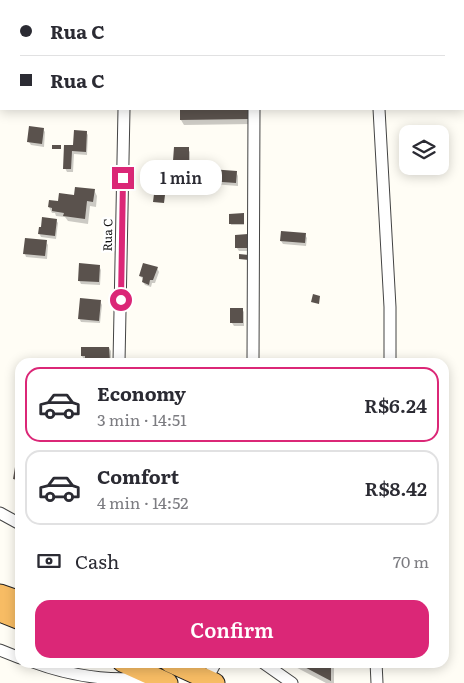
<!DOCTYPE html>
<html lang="en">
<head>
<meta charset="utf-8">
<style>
  :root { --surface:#fff; --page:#f7f7f7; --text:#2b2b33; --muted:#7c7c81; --line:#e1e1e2; --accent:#db2777 }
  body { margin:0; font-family:Literata,serif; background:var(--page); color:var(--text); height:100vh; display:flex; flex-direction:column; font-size:19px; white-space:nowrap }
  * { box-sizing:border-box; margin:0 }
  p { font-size:16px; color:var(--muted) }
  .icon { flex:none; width:28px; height:28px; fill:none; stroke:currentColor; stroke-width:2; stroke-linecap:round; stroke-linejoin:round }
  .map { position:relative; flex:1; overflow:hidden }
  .side { position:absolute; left:15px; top:358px; width:434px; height:310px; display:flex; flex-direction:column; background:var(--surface); border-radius:15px; box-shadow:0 2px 12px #0003 }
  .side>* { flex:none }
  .guide { position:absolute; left:0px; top:0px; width:465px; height:110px; box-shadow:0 2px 12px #0003; display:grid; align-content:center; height:110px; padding:0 20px; background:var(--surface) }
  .fabs { position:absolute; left:399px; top:125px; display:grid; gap:10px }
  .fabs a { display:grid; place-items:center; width:50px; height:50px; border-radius:10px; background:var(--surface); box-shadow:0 2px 12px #0003; font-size:25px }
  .end { position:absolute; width:22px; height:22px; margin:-11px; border:6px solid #db2777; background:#fff; box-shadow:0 0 0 2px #fff }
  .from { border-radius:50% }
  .bubble { position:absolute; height:35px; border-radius:15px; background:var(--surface); box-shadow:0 2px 12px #0003; font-size:16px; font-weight:600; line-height:35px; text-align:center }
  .guide b { display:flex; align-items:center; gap:18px; height:48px; font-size:19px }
  .guide b+b { border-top:1px solid var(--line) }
  .guide i { width:12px; height:12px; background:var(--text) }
  ul { padding:9px 0 0; list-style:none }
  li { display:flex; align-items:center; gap:15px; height:75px; margin:0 10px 8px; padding:0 10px; border:2px solid var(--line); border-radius:15px }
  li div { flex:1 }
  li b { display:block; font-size:19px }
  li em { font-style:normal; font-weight:600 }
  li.on { border-color:var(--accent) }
  li>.icon { width:45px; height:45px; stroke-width:1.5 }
  .pay { display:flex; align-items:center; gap:12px; height:55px; padding:0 20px; font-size:19px }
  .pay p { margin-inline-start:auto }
  .primary-button { display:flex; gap:10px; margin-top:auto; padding:10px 20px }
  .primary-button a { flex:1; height:58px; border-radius:15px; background:var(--accent); color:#fff; font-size:20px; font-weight:600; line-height:58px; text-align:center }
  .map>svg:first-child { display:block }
  .shadow { fill:#0003 }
  .building { fill:#5a524d }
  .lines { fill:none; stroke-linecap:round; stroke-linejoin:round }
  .minor-casing { stroke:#444; stroke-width:13 }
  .trunk-casing { stroke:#222; stroke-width:21 }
  .minor { stroke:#fff; stroke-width:11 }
  .trunk { stroke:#f7bc64; stroke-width:19 }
  .route { stroke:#db2777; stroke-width:6 }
  .labels { text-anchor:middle; stroke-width:5; stroke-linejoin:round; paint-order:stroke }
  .street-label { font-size:12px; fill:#111; stroke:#fff }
</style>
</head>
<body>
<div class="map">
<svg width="464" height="683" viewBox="0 0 464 683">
  <rect width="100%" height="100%" fill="#fffdf5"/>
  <path class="shadow" d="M43,0h9l7,1h-16z
    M151,0h44v1h-43z
    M181,109h71v15l-68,1 -3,-5z
    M43,129l2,3 -1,15 -13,-2 -2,-3z
    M86,132l2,3 -1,20 -13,-1 -1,18h-6l-2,-4 9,-22z
    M175,148l13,1 2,3v13l-14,-1 -2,-3z
    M236,172l2,4v10l-25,-2 -2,-3z
    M94,190l3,6 -1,11 -6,-1 -2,18 -20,-3 -3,-4 -9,-1 -1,-3h-3l-3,-6 26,-11z
    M230,215l14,1v9h-13z
    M56,220l2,3 -2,16 -15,-2 -2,-4z
    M305,235l2,3 -1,8 -23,-2 -2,-3z
    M249,239l1,12h-11l-2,-3z
    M46,242l2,3 -1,14 -21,-2 -1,-3z
    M99,266l2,4 -1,15 -19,-1 -2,-4z
    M157,268l2,4 -4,11h-3l-1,4 -6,-2 -2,-3 1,-2 -4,-4z
    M100,301l2,4 -2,18 -19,-1 -2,-4z
    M242,309l2,3v14h-10l-2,-3z
    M109,348l2,3v11h-24v-3h-3l-2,-3z
    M20,469v14l-4,-1 -2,-3z
    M286,662h48v21h-8z"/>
  <path class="building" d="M180,109h70v10l-70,1z
    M29,126l15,2 -2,16 -15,-2z
    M74,130l13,1 -1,21 -14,-1 -1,18h-8l1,-24h9z
    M52,145h9v4h-9z
    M174,147h15v15l-16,-1z
    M210,169l27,2 -1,12 -27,-2z
    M75,187l20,2 -2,13 -6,-1 -2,18 -22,-3 1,-3 -12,-2v-3l-4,-1 1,-7 9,1 1,-8 15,2z
    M154,194l11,1 -1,8 -11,-1z
    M244,213v11h-15v-10z
    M42,217l15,2 -2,17 -17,-2 1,-7h2z
    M281,231l25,2 -1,10 -25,-2z
    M248,234l1,14h-14v-13z
    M25,238l22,2 -2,16 -22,-2z
    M239,254l10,1v5l-10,-1z
    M79,263l21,2 -1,17 -21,-1z
    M143,263l15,4 -5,13h-3l-1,5 -7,-3 1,-5 -4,-1z
    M313,294l7,2 -1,8 -8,-2z
    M80,298l21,2 -2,21 -21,-2z
    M230,308h13v15h-13z
    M81,347h28l1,15h-25v-6h-4z
    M15,467l5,1v12l-7,-1z
    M295,662h36v19z"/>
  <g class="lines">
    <g class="minor-casing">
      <path id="minor" d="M310,0l1,1
        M463,0l1,1
        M126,1v-1
        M254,1v-1
        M379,109l11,198v55
        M119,362l5,-253
        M253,362l1,-253
        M0,513l20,11
        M0,650l20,8
        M33,662c38,14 77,20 116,15
        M262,662l30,21
        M376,662l1,21
        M207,679l9,-17"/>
    </g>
    <g class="trunk-casing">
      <path id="trunk" d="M0,594l20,7
        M0,612l20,8
        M122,662l46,21
        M169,662l46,21"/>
    </g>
    <use href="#minor" class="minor"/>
    <use href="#trunk" class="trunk"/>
  </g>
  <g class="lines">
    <path class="route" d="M121,300l2,-122"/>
  </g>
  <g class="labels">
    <g class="street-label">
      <text transform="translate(108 235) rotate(-89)" y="4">Rua C</text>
    </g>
  </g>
</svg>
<div class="fabs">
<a><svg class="icon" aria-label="layers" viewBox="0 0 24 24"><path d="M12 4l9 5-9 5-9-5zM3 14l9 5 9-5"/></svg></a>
</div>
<i class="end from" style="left:121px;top:300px"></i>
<i class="end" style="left:123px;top:178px"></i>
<div class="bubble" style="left:140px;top:160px;width:82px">1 min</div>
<div class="guide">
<b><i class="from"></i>Rua C</b>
<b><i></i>Rua C</b>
</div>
<section class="side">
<ul>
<li class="on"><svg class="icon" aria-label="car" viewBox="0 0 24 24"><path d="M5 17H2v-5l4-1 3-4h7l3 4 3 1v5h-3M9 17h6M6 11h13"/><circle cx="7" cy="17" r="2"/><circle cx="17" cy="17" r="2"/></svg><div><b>Economy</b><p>3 min · 14:51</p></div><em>R$6.24</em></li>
<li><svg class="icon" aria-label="car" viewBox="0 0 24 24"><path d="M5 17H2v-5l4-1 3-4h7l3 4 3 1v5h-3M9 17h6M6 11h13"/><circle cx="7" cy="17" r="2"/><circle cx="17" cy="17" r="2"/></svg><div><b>Comfort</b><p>4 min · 14:52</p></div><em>R$8.42</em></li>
</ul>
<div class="pay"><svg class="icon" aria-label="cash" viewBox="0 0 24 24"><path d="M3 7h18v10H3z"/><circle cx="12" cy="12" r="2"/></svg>Cash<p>70 m</p></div>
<div class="primary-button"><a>Confirm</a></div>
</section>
</div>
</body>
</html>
